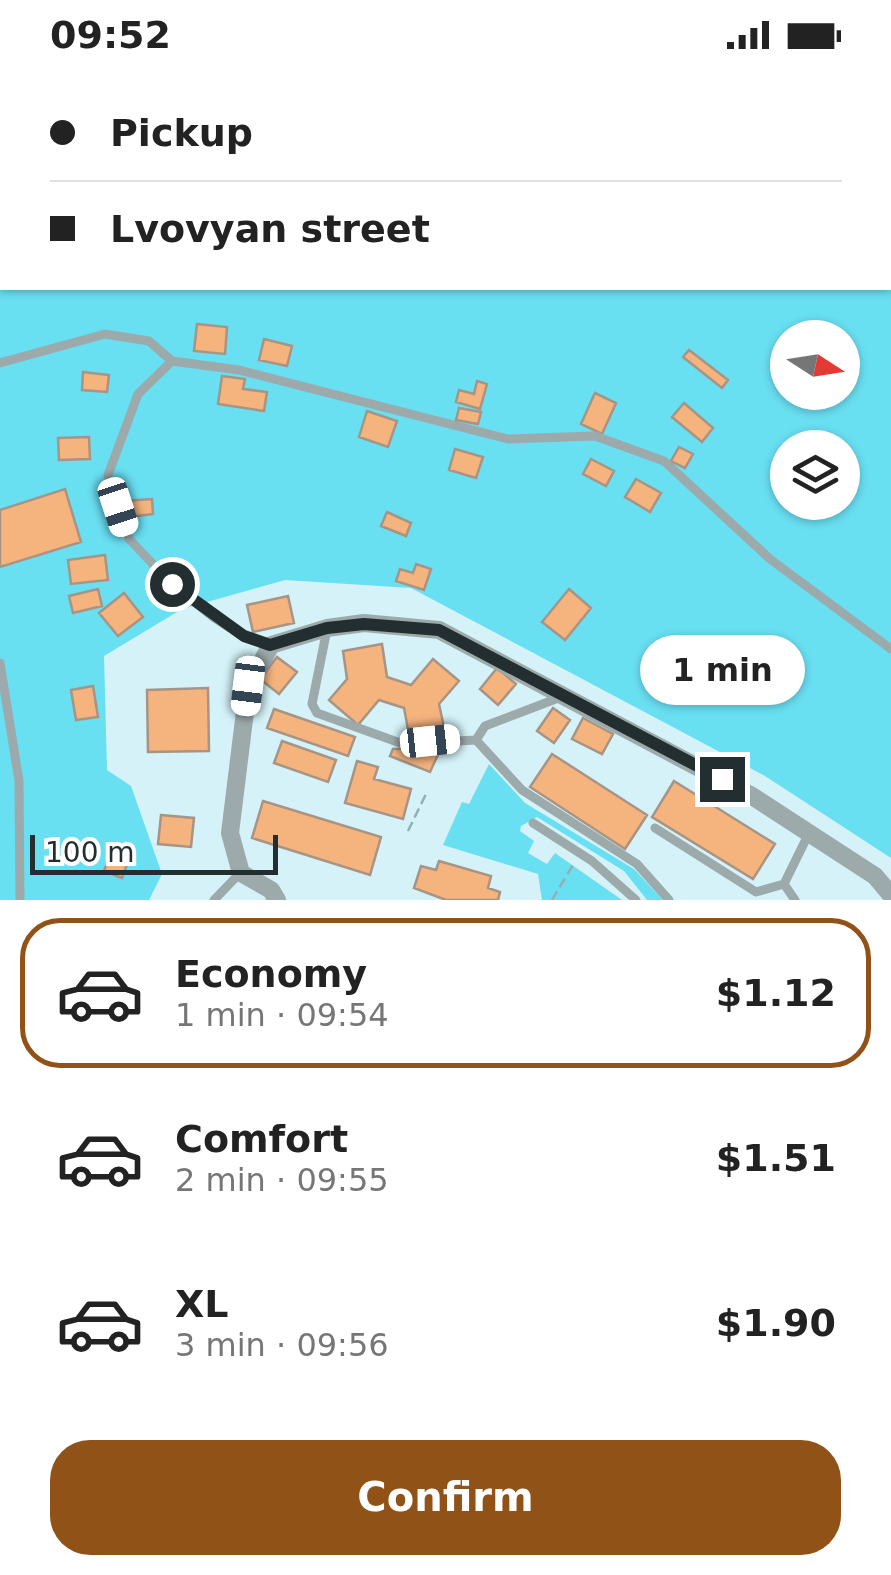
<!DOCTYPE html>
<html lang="en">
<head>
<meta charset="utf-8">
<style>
  :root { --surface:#fff; --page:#f6f6f6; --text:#222; --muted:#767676; --line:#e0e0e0; --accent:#905216 }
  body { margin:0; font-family:"DejaVu Sans",sans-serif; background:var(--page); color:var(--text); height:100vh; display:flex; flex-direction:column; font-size:38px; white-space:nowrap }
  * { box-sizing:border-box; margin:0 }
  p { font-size:32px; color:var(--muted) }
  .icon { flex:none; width:55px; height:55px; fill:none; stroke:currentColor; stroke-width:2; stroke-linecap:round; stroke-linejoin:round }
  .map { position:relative; height:830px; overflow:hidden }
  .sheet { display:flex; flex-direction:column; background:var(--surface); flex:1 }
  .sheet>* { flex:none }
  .banner { position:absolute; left:0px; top:0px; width:892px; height:220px; box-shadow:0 2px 8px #0004; display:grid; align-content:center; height:220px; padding:0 50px; background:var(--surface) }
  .needle { width:65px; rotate:102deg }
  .buttons { position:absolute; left:770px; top:250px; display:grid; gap:20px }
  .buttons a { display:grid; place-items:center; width:90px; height:90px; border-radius:50%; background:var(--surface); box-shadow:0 2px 8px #0004; font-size:50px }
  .scale { position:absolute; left:30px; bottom:25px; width:248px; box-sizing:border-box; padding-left:10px; border:5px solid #222e2f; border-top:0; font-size:28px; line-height:35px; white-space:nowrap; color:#222e2f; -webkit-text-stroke:8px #fff; paint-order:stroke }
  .end { position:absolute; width:45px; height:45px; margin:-22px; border:12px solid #222e2f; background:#fff; box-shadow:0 0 0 5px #fff }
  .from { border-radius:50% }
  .bubble { position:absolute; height:70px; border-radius:35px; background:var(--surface); box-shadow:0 2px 8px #0004; font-size:32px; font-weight:800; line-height:70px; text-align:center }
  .car { position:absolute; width:30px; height:60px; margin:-30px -15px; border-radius:12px; box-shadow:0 0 8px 2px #0007; background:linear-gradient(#fff 24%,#345 0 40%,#fff 0 76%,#345 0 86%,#fff 0) }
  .banner b { display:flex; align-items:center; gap:35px; height:95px; font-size:38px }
  .banner b+b { border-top:2px solid var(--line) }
  .banner i { width:25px; height:25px; background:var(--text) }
  ul { padding:18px 0 0; list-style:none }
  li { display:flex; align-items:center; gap:30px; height:150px; margin:0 20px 15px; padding:0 30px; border:5px solid transparent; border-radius:40px }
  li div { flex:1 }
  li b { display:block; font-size:38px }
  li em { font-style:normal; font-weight:800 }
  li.current { border-color:var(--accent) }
  li>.icon { width:90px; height:90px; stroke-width:1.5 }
  .button { display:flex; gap:20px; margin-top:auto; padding:20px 50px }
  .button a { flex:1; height:115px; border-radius:40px; background:var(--accent); color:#fff; font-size:40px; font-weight:800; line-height:115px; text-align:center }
  .status { display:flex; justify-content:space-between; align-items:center; height:70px; padding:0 50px; background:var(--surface); direction:ltr }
  .status svg { height:28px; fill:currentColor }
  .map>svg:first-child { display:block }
  .green { fill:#69dff2; fill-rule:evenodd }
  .building { fill:#f5b37e; stroke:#a79485; stroke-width:2.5 }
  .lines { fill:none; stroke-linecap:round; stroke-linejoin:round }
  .path { stroke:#96aeb2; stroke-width:2.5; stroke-dasharray:10 5; stroke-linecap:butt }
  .service { stroke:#9daaac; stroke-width:9 }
  .minor { stroke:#9daaac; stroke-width:18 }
  .route { stroke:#222e2f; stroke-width:12 }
</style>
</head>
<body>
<div class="status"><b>09:52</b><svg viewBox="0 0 49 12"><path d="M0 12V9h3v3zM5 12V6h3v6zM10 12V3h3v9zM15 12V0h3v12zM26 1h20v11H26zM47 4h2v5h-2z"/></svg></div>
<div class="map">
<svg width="891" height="830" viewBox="0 0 891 830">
  <rect width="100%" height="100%" fill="#d4f2f7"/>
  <path class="green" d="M65,0h696l1,2h-707z
    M0,16l2,202h888l1,-86v656l-126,-82 -354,-188 -126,-8 -103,29 -78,47 3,114 24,16 31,88 -13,26h-149zM788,268h54v54h-54zM788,378h54v54h-54z
    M489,694l36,39 109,66 29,31h-16l-23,-29 -87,-54 -16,9 -1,5 14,10 -6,12 19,11 8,-11 67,47h-80l-4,-26 -95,-29 19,-43 7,2z"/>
  <path class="building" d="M197,254l30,3 -2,27 -31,-3z
    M264,269l28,7 -5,20 -28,-6z
    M689,280l39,30 -6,8 -39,-31z
    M83,302l26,3 -2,17 -25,-2z
    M222,306l23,3 -2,10 24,3 -3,19 -46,-7z
    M477,311l10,3 -7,25 -24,-7 3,-12 15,4z
    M595,323l21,10 -14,31 -21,-10z
    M684,333l29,25 -11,14 -30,-25z
    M459,338l22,4 -3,12 -22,-4z
    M367,341l30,10 -9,26 -29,-10z
    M89,367l1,22 -31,1 -1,-22z
    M679,377l14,7 -8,14 -14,-7z
    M455,379l28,8 -7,21 -27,-8z
    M591,389l23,12 -8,15 -23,-12z
    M636,409l25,14 -11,19 -25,-15z
    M65,419l16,53 -81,25v-57z
    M152,429l1,15 -23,3 -4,-16z
    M387,442l24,11 -5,13 -25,-10z
    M105,485l3,25 -37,4 -3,-24z
    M416,494l15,5 -7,21 -28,-9 4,-12 13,4z
    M98,519l4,17 -29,7 -4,-17z
    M569,519l22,19 -26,32 -23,-18z
    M124,523l19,24 -25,19 -19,-23z
    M288,526l6,27 -41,9 -6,-27z
    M382,574l5,33 24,8 22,-26 26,22 -20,23 6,28 -35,8 -6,-32 -25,-8 -21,25 -29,-25 18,-21 -4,-28z
    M277,587l20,15 -18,22 -19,-15z
    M497,598l19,16 -18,21 -18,-16z
    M93,616l5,31 -22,3 -5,-30z
    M208,618l1,63 -61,1 -1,-62z
    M553,638l17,12 -16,23 -17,-12z
    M274,639l81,28 -7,19 -81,-28z
    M583,648l30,16 -11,20 -30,-15z
    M282,671l54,19 -8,22 -54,-19z
    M441,678l-11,24 -40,-16 3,-7z
    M552,684l95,61 -22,34 -95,-62z
    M357,691l21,6 -4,12 37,10 -8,30 -58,-16z
    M674,711l101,63 -22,35 -101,-62z
    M263,731l118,36 -11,38 -118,-37z
    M161,745l33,3 -3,29 -33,-3z
    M111,782l18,7 -7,19 -18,-7z
    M439,791l52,15 -3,12 12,4 -2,8h-52l-32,-12 7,-22 15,4z"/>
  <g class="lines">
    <path class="path" d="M408,761l19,-39
      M552,830l22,-37"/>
    <path class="service" d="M0,293l105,-29 44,7 23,20
      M327,559l-15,75 5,9 86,31 73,-4
      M271,575l-27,-8 -31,-20 -41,-33 -43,-45 -21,-64 30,-81 34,-33 67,9 269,69 87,-3 69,25 106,98 121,90
      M0,593l19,118 1,119
      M561,627l-76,29 -9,14 46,50 115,74 32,36
      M533,753l59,38 44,39
      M655,758l101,64 28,-8 11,16
      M784,814l25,-51
      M214,830l26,-27"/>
    <path class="minor" d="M277,830l-6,-10 -30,-17 -11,-40 18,-146 23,-42 56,-17 37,-5 75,7 313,166 123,80 16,19"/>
  </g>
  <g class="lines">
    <path class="route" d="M172,514l72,52 26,9 57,-17 37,-4 75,6 283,149"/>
  </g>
</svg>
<div class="buttons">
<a><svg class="needle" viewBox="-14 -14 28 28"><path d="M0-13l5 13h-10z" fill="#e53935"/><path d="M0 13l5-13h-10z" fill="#767676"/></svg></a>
<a><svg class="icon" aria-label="layers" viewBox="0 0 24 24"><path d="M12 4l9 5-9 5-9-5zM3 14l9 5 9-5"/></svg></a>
</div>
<div class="scale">100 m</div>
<i class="end from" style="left:172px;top:514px"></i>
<i class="end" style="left:722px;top:709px"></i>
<div class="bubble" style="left:640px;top:565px;width:165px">1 min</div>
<i class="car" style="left:118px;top:437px;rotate:162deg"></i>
<i class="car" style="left:248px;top:616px;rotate:187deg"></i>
<i class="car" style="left:430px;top:671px;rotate:84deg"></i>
<div class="banner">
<b><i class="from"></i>Pickup</b>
<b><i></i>Lvovyan street</b>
</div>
</div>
<section class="sheet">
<ul>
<li class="current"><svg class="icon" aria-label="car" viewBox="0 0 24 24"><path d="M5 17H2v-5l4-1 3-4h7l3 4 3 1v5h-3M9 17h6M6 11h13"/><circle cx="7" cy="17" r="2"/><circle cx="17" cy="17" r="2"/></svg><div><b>Economy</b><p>1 min · 09:54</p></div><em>$1.12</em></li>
<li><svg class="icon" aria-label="car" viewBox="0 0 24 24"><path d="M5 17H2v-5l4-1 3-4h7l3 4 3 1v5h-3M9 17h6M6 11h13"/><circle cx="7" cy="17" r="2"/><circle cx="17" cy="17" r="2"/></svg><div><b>Comfort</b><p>2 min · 09:55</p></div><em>$1.51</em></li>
<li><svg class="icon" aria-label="car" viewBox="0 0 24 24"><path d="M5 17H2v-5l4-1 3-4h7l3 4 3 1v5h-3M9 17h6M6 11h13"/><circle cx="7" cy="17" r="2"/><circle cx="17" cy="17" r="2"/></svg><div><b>XL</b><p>3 min · 09:56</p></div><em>$1.90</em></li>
</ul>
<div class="button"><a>Confirm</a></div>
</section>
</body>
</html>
